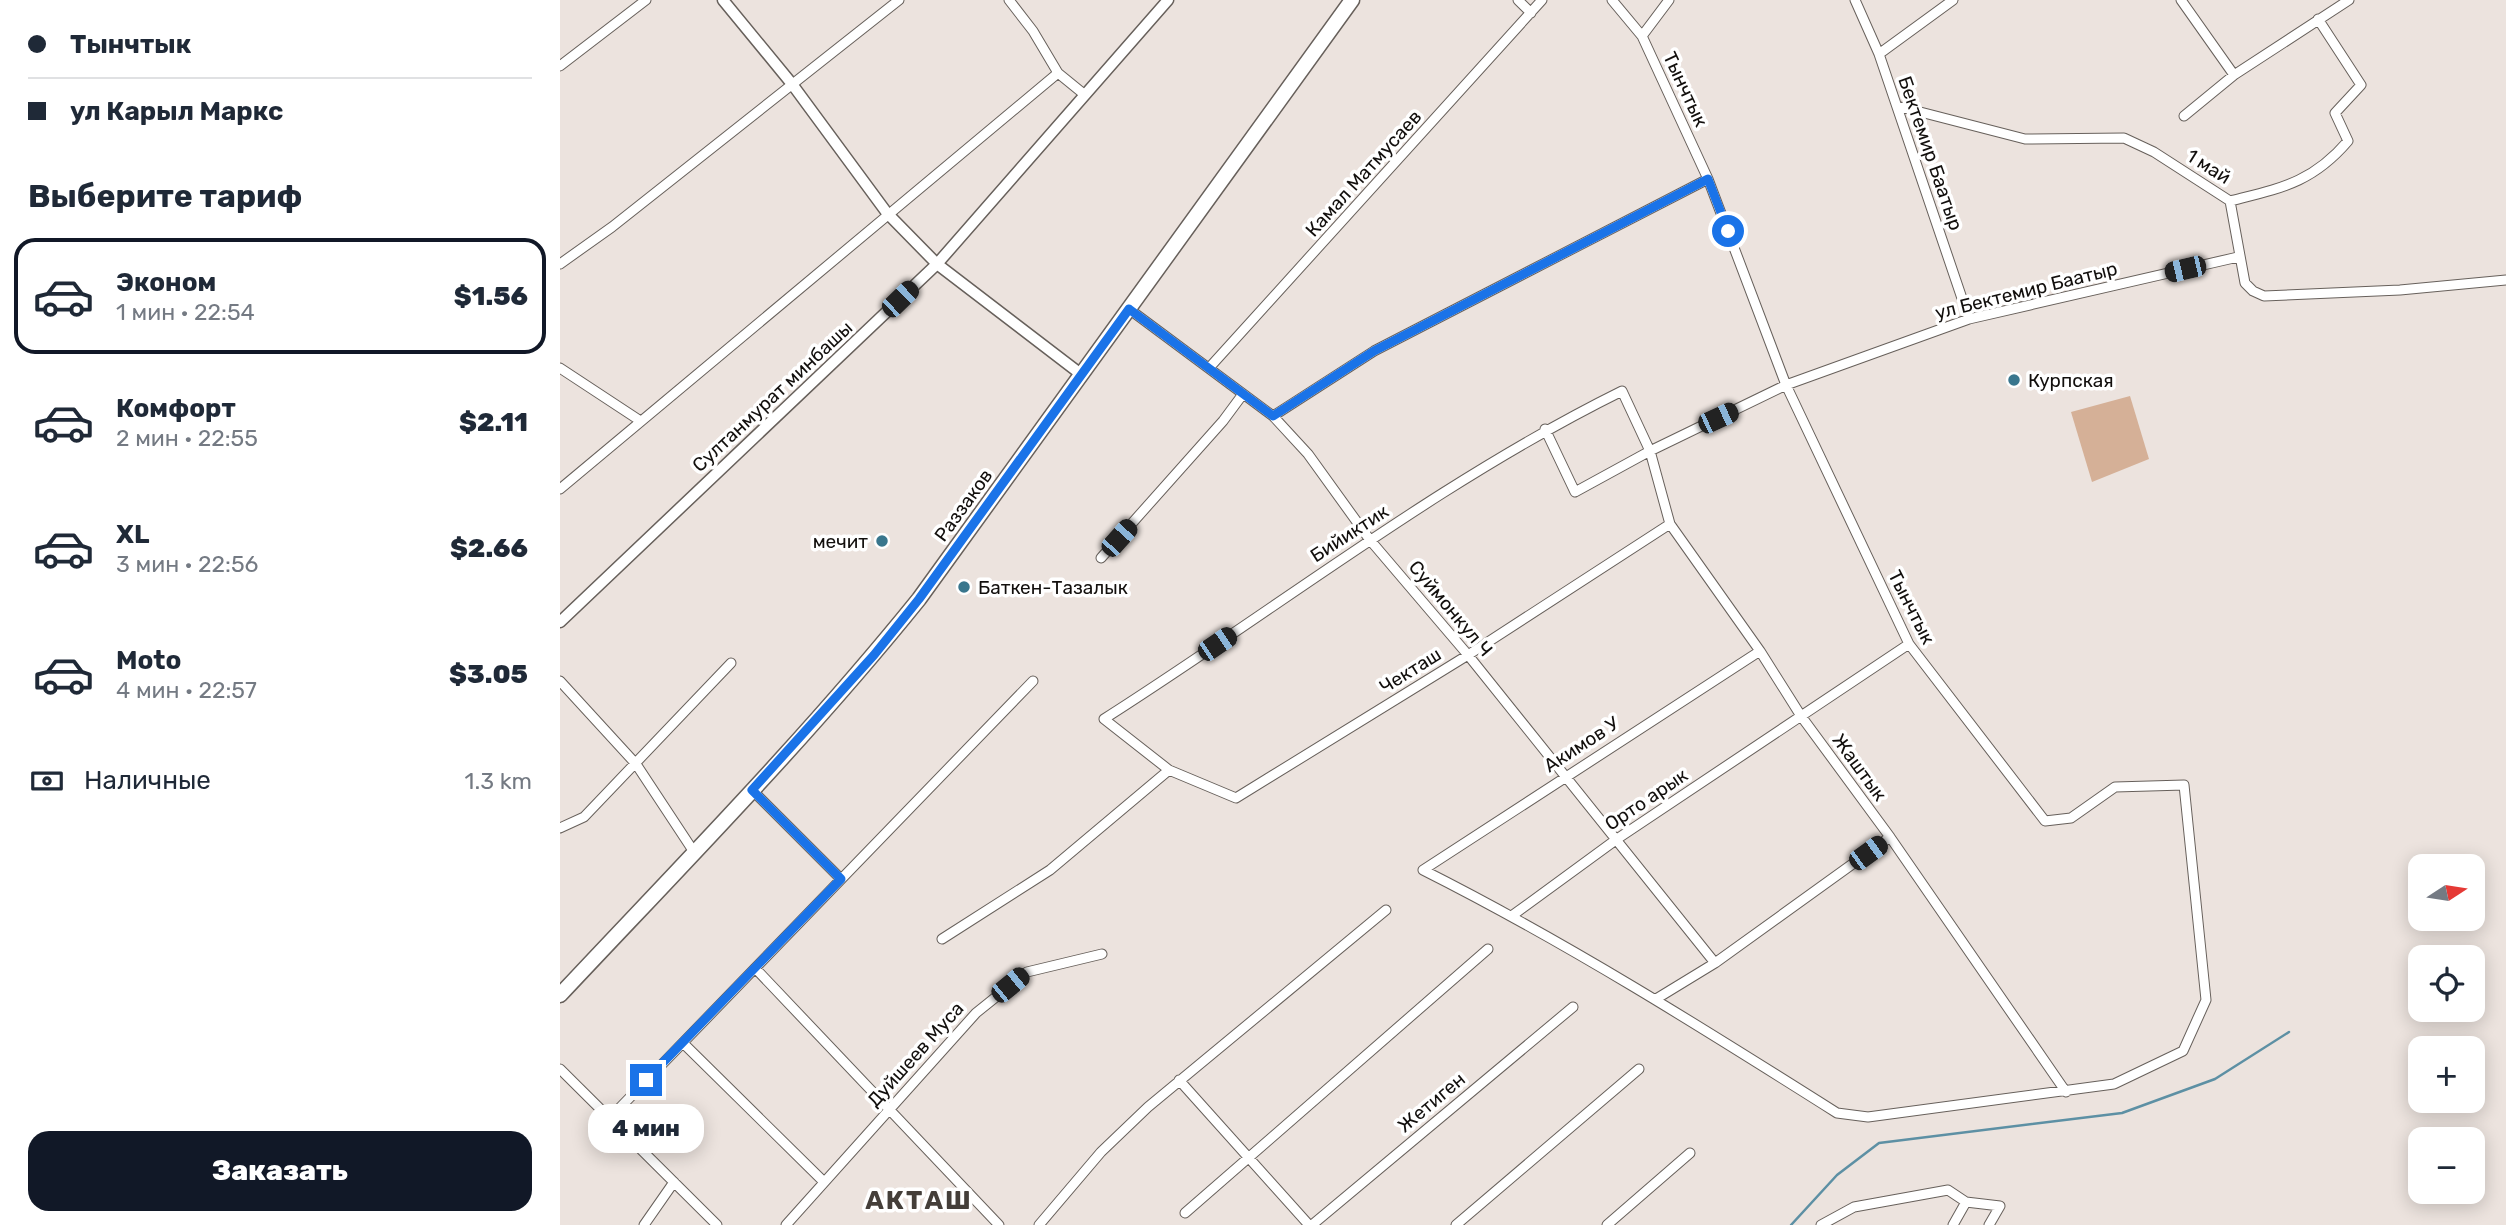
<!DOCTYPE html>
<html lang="ru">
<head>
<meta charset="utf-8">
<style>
  :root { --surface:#fff; --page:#f6f6f7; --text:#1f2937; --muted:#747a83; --line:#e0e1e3; --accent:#111827 }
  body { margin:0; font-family:Rubik,sans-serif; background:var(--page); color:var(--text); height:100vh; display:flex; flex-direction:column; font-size:26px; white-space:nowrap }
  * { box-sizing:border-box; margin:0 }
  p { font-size:23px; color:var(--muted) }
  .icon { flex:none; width:38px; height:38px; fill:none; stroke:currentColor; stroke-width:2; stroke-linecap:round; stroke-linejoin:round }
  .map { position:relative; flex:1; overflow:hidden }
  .drawer { display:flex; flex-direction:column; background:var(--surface); width:560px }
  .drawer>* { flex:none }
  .hud { display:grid; align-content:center; height:154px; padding:0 28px; background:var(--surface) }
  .needle { width:46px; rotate:78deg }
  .controls { position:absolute; left:1848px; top:854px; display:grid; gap:14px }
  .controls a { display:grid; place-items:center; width:77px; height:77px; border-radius:14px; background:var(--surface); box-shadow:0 4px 18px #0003; font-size:35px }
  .end { position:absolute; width:32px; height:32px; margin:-16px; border:9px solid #1a73e8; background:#fff; box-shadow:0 0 0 4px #fff }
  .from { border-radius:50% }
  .bubble { position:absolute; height:49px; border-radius:21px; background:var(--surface); box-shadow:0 4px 18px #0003; font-size:23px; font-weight:800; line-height:49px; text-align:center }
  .car { position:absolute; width:21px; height:42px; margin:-21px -10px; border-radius:9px; box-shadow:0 0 5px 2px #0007; background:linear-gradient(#222 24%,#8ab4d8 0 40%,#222 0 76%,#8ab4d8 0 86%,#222 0) }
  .hud b { display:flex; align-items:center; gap:24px; height:66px; font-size:26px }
  .hud b+b { border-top:2px solid var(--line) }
  .hud i { width:18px; height:18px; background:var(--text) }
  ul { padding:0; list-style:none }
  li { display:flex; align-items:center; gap:21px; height:116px; margin:0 14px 10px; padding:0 14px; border:4px solid transparent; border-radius:21px }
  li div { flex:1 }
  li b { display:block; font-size:26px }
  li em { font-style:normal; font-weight:800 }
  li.on { border-color:var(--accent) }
  li>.icon { width:63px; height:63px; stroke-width:1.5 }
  h2 { padding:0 28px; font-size:32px; line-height:84px }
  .pay { display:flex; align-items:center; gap:18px; height:77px; padding:0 28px; font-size:26px }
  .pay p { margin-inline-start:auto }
  .primary-button { display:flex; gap:14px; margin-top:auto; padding:14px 28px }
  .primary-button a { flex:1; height:80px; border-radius:21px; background:var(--accent); color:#fff; font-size:28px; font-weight:800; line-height:80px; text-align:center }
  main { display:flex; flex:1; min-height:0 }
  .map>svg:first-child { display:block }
  .green { fill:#d5b097 }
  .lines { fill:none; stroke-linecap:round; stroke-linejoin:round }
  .stream { stroke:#5d90a4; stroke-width:2.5 }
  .minor-casing { stroke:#67605b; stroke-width:11 }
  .tertiary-casing { stroke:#67605b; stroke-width:13 }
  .primary-casing { stroke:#67605b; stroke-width:17 }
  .minor { stroke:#fff; stroke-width:9 }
  .tertiary { stroke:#fff; stroke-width:10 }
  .primary { stroke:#fff; stroke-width:14 }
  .route { stroke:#1a73e8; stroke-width:9 }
  .poi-dot { fill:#39768d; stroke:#fff; stroke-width:2.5 }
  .labels { text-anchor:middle; stroke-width:7; stroke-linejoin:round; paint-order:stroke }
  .street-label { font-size:19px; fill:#120f0d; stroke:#fff }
  .poi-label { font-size:19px; fill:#120f0d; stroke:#fff; text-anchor:start }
  .district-label { font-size:26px; font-weight:bold; letter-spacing:2px; fill:#443e39; stroke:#fff }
</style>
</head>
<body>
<main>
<section class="drawer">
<div class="hud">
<b><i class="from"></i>Тынчтык</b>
<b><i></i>ул Карыл Маркс</b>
</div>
<h2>Выберите тариф</h2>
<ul>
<li class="on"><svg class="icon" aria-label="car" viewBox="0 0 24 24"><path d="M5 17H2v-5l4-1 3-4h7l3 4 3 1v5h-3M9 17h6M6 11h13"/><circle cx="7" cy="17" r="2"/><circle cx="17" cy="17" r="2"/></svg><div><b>Эконом</b><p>1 мин · 22:54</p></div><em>$1.56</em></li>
<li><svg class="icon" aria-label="car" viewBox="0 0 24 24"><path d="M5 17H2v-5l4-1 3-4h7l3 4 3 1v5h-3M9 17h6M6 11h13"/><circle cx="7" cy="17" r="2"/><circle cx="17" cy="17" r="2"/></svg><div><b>Комфорт</b><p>2 мин · 22:55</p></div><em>$2.11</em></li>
<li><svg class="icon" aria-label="car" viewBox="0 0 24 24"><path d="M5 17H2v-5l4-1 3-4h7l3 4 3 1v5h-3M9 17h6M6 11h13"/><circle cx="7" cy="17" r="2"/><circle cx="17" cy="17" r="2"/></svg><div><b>XL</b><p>3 мин · 22:56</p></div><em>$2.66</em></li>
<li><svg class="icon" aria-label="car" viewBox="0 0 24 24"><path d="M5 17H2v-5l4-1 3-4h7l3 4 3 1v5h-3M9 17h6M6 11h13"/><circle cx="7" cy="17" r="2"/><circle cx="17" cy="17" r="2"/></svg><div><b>Moto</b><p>4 мин · 22:57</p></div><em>$3.05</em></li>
</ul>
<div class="pay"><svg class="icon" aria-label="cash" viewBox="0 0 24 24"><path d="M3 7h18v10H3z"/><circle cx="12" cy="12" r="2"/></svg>Наличные<p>1.3 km</p></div>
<div class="primary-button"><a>Заказать</a></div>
</section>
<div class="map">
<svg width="1946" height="1225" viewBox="0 0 1946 1225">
  <rect width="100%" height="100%" fill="#ece3de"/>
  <path class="green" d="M1570,396l19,63 -57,23 -21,-70z"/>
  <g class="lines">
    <path class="stream" d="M1231,1225l46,-50 42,-32 243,-30 93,-34 74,-47"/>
    <g class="minor-casing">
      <path id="minor" d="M449,0l24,31 25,42 27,22
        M958,0l13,13
        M1052,0l30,36 66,143 78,206 123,259 136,177 26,-3 44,-31 69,-2 22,215 -23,51 -69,33 -246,33 -31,-4c-136,-86 -271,-171 -414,-243l337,-219
        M1295,0l24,54 90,265
        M1621,0l53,75
        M1082,36l27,-36
        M1319,54l74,-54
        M0,66l86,-66
        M1337,106l128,33 99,-1 30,14 76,49c51,-13 82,-18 118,-60l-13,-28 26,-28 -43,-66
        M1624,116l50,-41 115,-75
        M1670,201l15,82 8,8 11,5 136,-6 106,-10
        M0,264l52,-37 287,-227
        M569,309l144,107 35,38 62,86 98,115 247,308
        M0,368l79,52
        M649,368l333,-368
        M713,416l101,-65 334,-172
        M985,429l30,63 75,-41 136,-66 183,-66 269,-62
        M0,489l498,-416
        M1110,524l-202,131 -232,143 -67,-28 -65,-51c173,-110 334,-237 518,-328l28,60 20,73 90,127 41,65 89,121 176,255
        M541,558l122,-137 20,-27
        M0,681l76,83 58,88
        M192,790l89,89
        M0,828l24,-11 147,-154
        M953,915l104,-76 292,-195
        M382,939l108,-69 119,-100
        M195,968l244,257
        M1096,999l59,-36 175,-126
        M123,1043l140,138
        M0,1069l157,156
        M619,1080l130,145
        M50,1118l423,-437
        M625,1213l303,-264
        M84,1225l30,-43
        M226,1225l190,-212 51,-41 75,-18
        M479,1225l62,-73 47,-45 238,-197
        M752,1225l261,-218
        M896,1225l183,-156
        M1047,1225l83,-72
        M1261,1225l33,-18 94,-17 18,12 34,4 -11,19
        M1393,1225l13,-23"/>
    </g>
    <g class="tertiary-casing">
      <path id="tertiary" d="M163,0l69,84 95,129 50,51 145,111
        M0,622l377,-358 231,-264"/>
    </g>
    <g class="primary-casing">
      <path id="primary" d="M0,995c122,-130 247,-257 359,-396l433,-599"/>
    </g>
    <use href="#minor" class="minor"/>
    <use href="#tertiary" class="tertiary"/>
    <use href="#primary" class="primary"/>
  </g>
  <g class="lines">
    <path class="route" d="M86,1080l195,-201 -89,-89 122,-135 45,-56 210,-290 144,107 101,-65 334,-172 20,52"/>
  </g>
  <g class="poi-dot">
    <circle cx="1454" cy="380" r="7"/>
    <circle cx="322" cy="541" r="7"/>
    <circle cx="404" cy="587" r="7"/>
  </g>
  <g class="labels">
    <g class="street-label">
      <text transform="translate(1126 89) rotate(65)" y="7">Тынчтык</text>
      <text transform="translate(1371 153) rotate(71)" y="7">Бектемир Баатыр</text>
      <text transform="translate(1649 166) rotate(32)" y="7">1 май</text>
      <text transform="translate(803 173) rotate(-48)" y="7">Камал Матмусаев</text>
      <text transform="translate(1466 290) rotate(-14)" y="7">ул Бектемир Баатыр</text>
      <text transform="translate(212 396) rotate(-43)" y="7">Султанмурат минбашы</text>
      <text transform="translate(403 505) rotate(-54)" y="7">Раззаков</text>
      <text transform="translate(789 533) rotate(-33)" y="7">Бийиктик</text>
      <text transform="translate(1352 607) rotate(63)" y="7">Тынчтык</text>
      <text transform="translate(891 608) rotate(50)" y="7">Суймонкул Ч</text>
      <text transform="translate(850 670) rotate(-32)" y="7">Чекташ</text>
      <text transform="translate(1021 744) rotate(-33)" y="7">Акимов У</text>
      <text transform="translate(1300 767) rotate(54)" y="7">Жаштык</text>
      <text transform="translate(1086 799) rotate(-34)" y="7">Орто арык</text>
      <text transform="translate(355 1054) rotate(-48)" y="7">Дуйшеев Муса</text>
      <text transform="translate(871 1102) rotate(-40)" y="7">Жетиген</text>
    </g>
    <g class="poi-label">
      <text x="1468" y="387">Курпская</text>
      <text x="308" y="548" text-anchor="end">мечит</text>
      <text x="418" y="594">Баткен-Тазалык</text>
    </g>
    <g class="district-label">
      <text x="359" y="1209">АКТАШ</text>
    </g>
  </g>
</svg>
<div class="controls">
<a><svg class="needle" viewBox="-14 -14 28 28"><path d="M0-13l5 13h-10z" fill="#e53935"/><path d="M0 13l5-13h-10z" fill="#747a83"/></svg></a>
<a><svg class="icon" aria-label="locate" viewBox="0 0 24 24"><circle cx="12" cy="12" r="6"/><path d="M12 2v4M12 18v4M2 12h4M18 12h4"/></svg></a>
<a>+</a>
<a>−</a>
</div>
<i class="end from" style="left:1168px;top:231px"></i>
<i class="end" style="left:86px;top:1080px"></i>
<div class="bubble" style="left:28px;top:1104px;width:116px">4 мин</div>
<i class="car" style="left:1625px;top:269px;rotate:257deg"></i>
<i class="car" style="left:340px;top:299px;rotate:46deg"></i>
<i class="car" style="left:1158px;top:418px;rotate:65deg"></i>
<i class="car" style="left:559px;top:538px;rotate:42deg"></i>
<i class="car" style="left:657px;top:644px;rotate:56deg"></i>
<i class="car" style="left:1308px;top:853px;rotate:54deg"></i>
<i class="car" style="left:450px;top:985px;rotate:51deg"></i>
</div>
</main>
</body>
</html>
